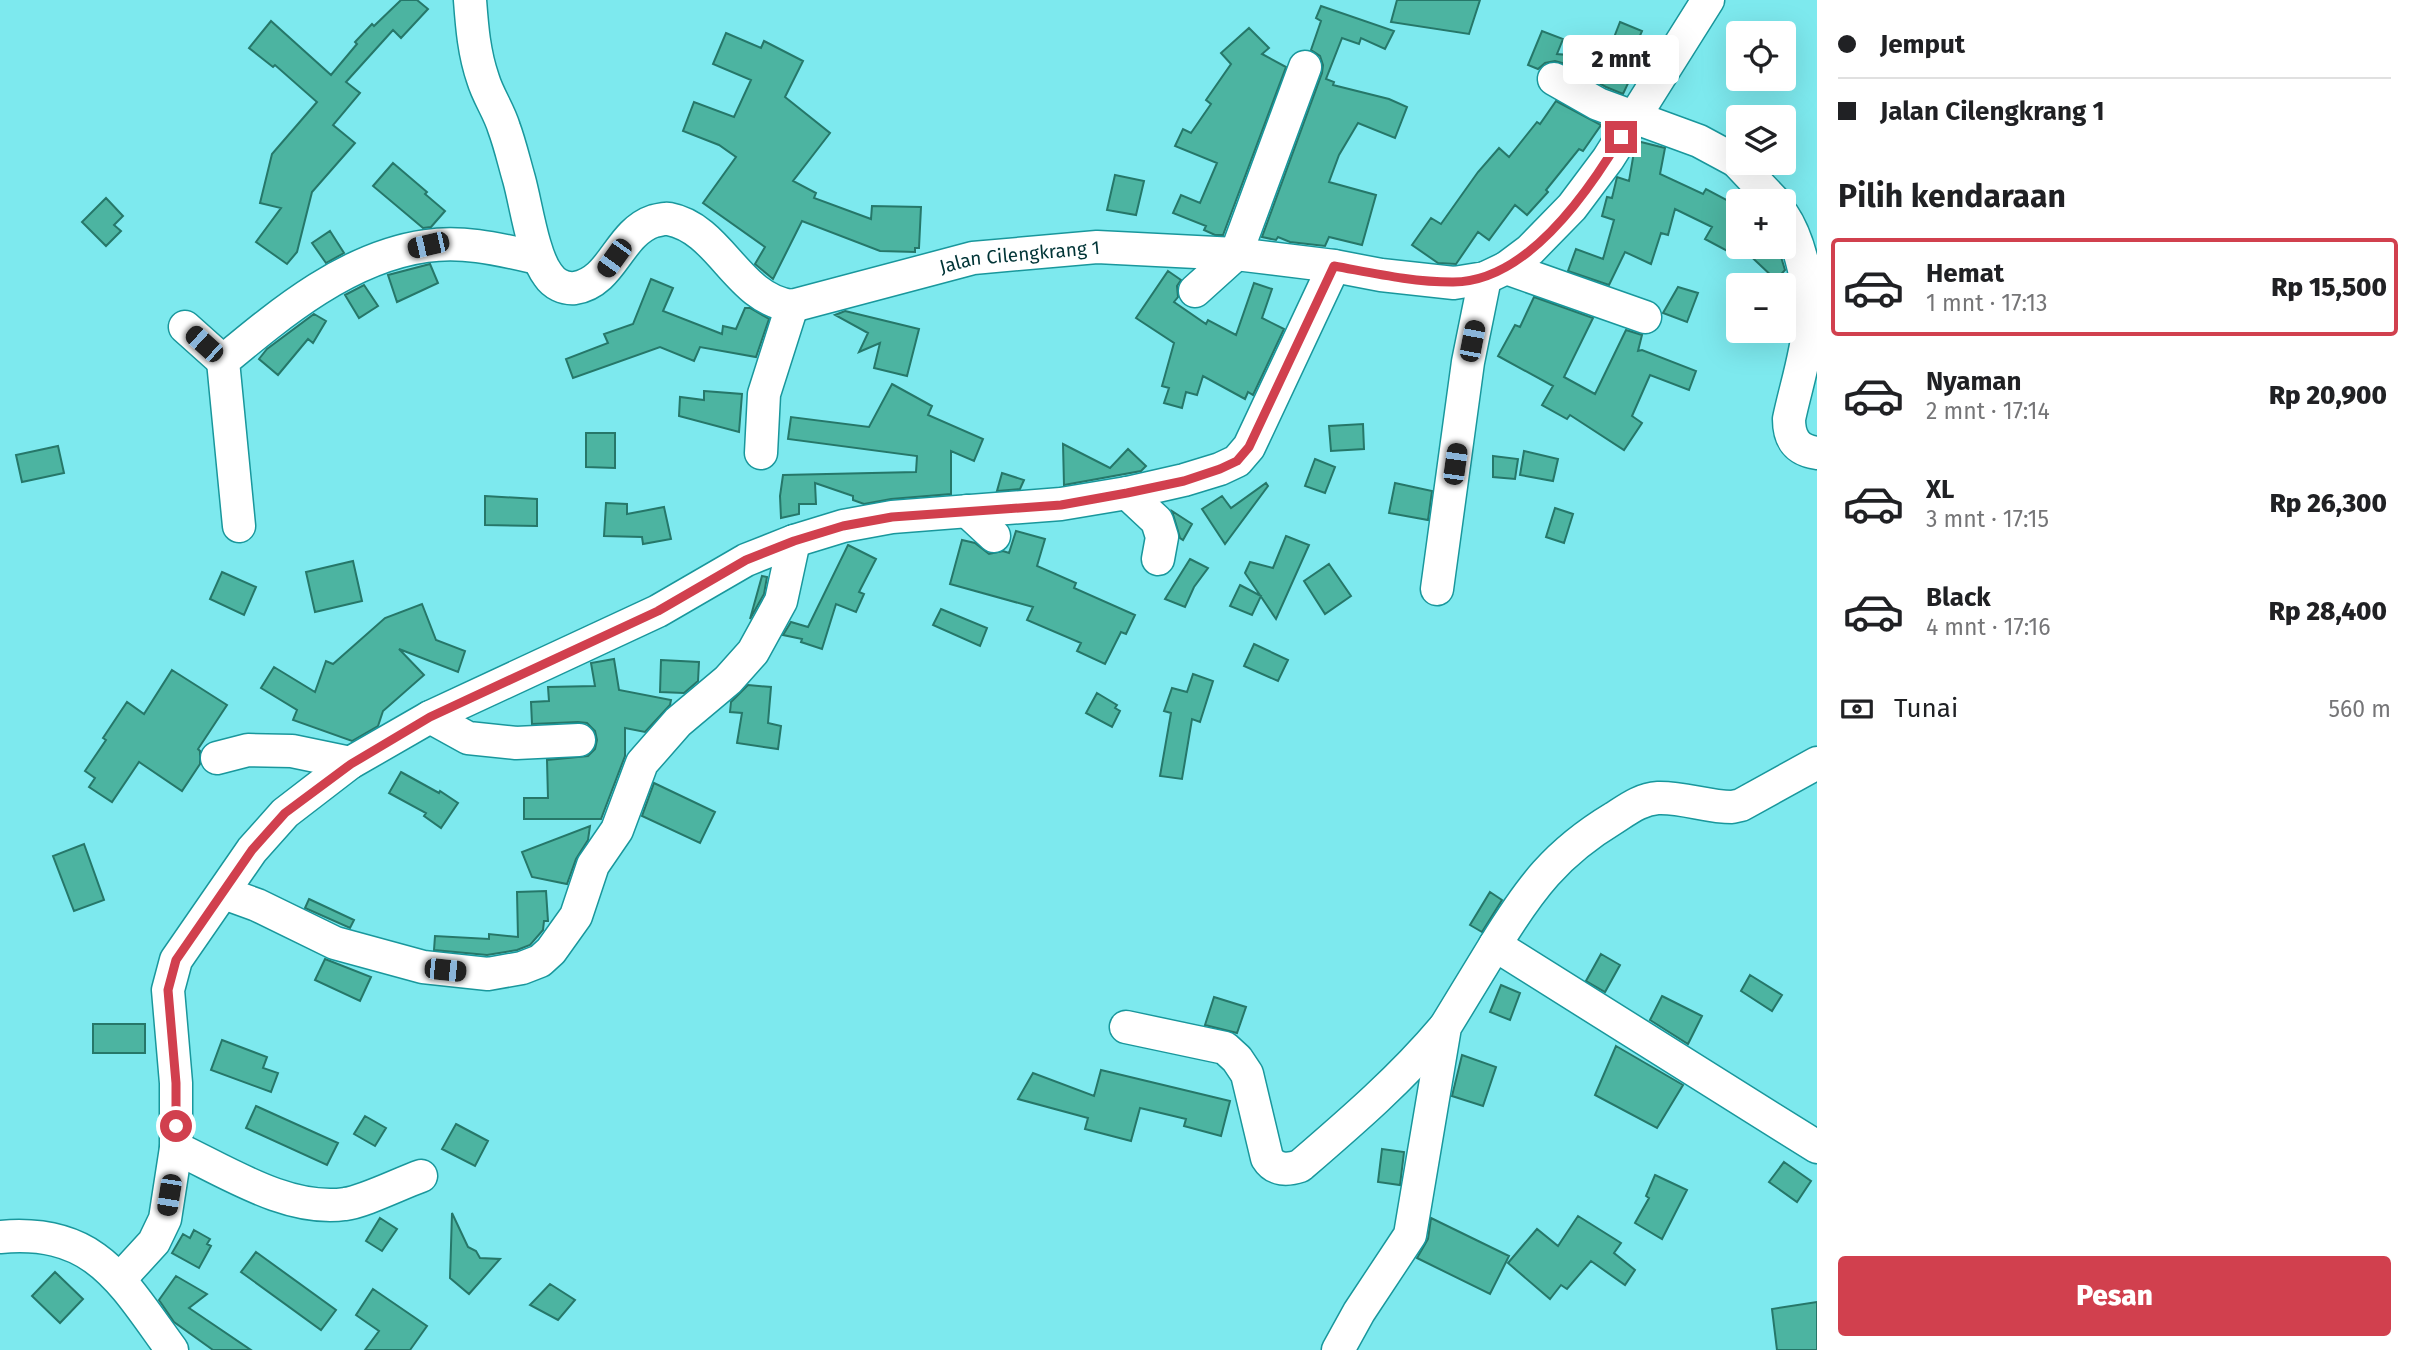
<!DOCTYPE html>
<html lang="id">
<head>
<meta charset="utf-8">
<style>
  :root { --surface:#fff; --page:#f6f6f6; --text:#202124; --muted:#757577; --line:#e0e0e0; --accent:#d1404e }
  body { margin:0; font-family:"Fira Sans",sans-serif; background:var(--page); color:var(--text); height:100vh; display:flex; flex-direction:column; font-size:26px; white-space:nowrap }
  * { box-sizing:border-box; margin:0 }
  p { font-size:23px; color:var(--muted) }
  .icon { flex:none; width:38px; height:38px; fill:none; stroke:currentColor; stroke-width:2; stroke-linecap:round; stroke-linejoin:round }
  .map { position:relative; flex:1; overflow:hidden }
  .side { display:flex; flex-direction:column; background:var(--surface); width:595px }
  .side>* { flex:none }
  .banner { display:grid; align-content:center; height:154px; padding:0 21px; background:var(--surface) }
  .controls { position:absolute; left:1726px; top:21px; display:grid; gap:14px }
  .controls a { display:grid; place-items:center; width:70px; height:70px; border-radius:7px; background:var(--surface); box-shadow:0 7px 28px #0002; font-size:35px }
  .end { position:absolute; width:32px; height:32px; margin:-16px; border:9px solid #d1404e; background:#fff; box-shadow:0 0 0 4px #fff }
  .from { border-radius:50% }
  .bubble { position:absolute; height:49px; border-radius:7px; background:var(--surface); box-shadow:0 7px 28px #0002; font-size:23px; font-weight:800; line-height:49px; text-align:center }
  .car { position:absolute; width:21px; height:42px; margin:-21px -10px; border-radius:9px; box-shadow:0 0 5px 2px #0007; background:linear-gradient(#222 24%,#8ab4d8 0 40%,#222 0 76%,#8ab4d8 0 86%,#222 0) }
  .banner b { display:flex; align-items:center; gap:24px; height:66px; font-size:26px }
  .banner b+b { border-top:2px solid var(--line) }
  .banner i { width:18px; height:18px; background:var(--text) }
  ul { padding:0; list-style:none }
  li { display:flex; align-items:center; gap:21px; height:98px; margin:0 14px 10px; padding:0 7px; border:4px solid transparent; border-radius:7px }
  li div { flex:1 }
  li b { display:block; font-size:26px }
  li em { font-style:normal; font-weight:800 }
  li.current { border-color:var(--accent) }
  li>.icon { width:63px; height:63px; stroke-width:1.5 }
  h2 { padding:0 21px; font-size:32px; line-height:84px }
  .pay { display:flex; align-items:center; gap:18px; height:77px; padding:0 21px; font-size:26px }
  .pay p { margin-inline-start:auto }
  .button { display:flex; gap:14px; margin-top:auto; padding:14px 21px }
  .button a { flex:1; height:80px; border-radius:7px; background:var(--accent); color:#fff; font-size:28px; font-weight:800; line-height:80px; text-align:center }
  main { display:flex; flex:1; min-height:0 }
  .map>svg:first-child { display:block }
  .building { fill:#4cb4a1; stroke:#267769; stroke-width:2 }
  .lines { fill:none; stroke-linecap:round; stroke-linejoin:round }
  .minor-casing { stroke:#19979c; stroke-width:35 }
  .minor { stroke:#fff; stroke-width:32 }
  .route { stroke:#d1404e; stroke-width:9 }
  .labels { text-anchor:middle; stroke-width:5; stroke-linejoin:round; paint-order:stroke }
  .street-label { font-size:19px; fill:#003436; stroke:#8bf7fc }
</style>
</head>
<body>
<main>
<div class="map">
<svg width="1817" height="1350" viewBox="0 0 1817 1350">
  <rect width="100%" height="100%" fill="#7de9ee"/>
  <path class="building" d="M401,0h16l11,9 -27,29 -8,-8 -47,52 14,11 -27,32 22,18 -43,49 -15,60 -10,12 -31,-22 25,-34 -21,-5 12,-49 45,-52 -42,-37 -2,2 -24,-19 22,-27 60,54 26,-31 -2,-2 17,-18 2,2z
    M1397,0h83l-11,34 -78,-12z
    M1321,6l73,25 -9,18 -24,-11 -2,6 -17,-6 -16,41 8,3 -1,3 56,14 18,8 -12,31 -37,-15 -19,32 -10,27 47,13 -14,50 -33,-8 -4,9 -35,-4 -12,-5 -2,3 -14,-3 60,-164 1,-8 -3,-9 -9,-6 10,-29 -5,-3z
    M1620,22l22,9 -6,14 4,1 -13,30 4,1 -8,17 -17,-7 -44,-24 -7,-2 -10,2 -7,6 -10,-4 14,-34 21,8 -6,15 49,4z
    M1249,28l20,20 -7,6 24,13 -63,168h-8l-11,-5 2,-4 -33,-13 8,-18 19,8 17,-40 -42,-17 8,-17 8,4 20,-29 -5,-4 25,-36 -10,-11z
    M726,33l35,15 3,-7 39,20 -18,36 45,36 -37,48 23,12 -2,5 57,21 1,-13 49,1 -2,41h-4v4l-35,-1 -78,-30 -29,58 -18,-15 10,-17 -62,-44 33,-46 -17,-12 -36,-14 11,-29 40,15 17,-37 -38,-16z
    M1556,101l45,24 -18,26 -4,-2 -33,41 2,2 -21,23 -12,-10 -26,35 -11,-8 -22,32 -18,-1 -26,-18 19,-27 10,6 37,-52 21,-24 10,9 28,-35 3,2z
    M1641,142l24,6 -5,26 43,20 3,-5 32,17v35l-7,12 -26,-14 7,-12 -37,-18 -7,26 -7,-2 -10,31 -26,-12 -16,33 -41,-14 8,-22 27,10 11,-39 -12,-4 5,-19 5,1 5,-21 12,4 5,-29z
    M393,163l34,29 -2,2 20,17 -14,16 -8,1 -50,-42z
    M1115,175l29,6 -8,34 -29,-5z
    M106,198l17,18 -9,9 7,6 -15,15 -24,-24z
    M330,231l14,22 -18,10 -14,-20z
    M1741,247h37l7,23 -9,10z
    M430,264l8,19 -41,19 -9,-27z
    M1168,271l13,9 -4,6 1,11 -4,5 32,22 2,-4 28,15 18,-52 18,6 -10,29 22,11 -31,66 -5,-3 -3,7 -42,-23 -6,19 -11,-3 -4,16 -18,-5 5,-15 -7,-2 12,-43 -38,-25z
    M651,279l22,9 -10,23 59,23 1,-8 13,3 9,-21h5l19,11 -13,38 -56,-10 -6,14 -34,-14 -87,31 -7,-19 42,-16 -4,-9 29,-10z
    M364,285l14,21 -19,12 -14,-23z
    M1678,287l20,6 -11,29 -24,-9z
    M1534,297l59,21 -29,59 31,17 31,-64 16,5 -4,16 4,-1 54,21 -7,19 -39,-15 -18,41 10,7 -18,27 -54,-35 -3,4 -25,-14 11,-19 -55,-30 17,-31 5,2z
    M845,311l74,18 -12,47 -33,-8 6,-25 -21,9 9,-19 -33,-18z
    M314,314l12,7 -13,22 -5,-4 -30,36 -19,-16 8,-10z
    M892,384l40,22 -4,9 55,24 -9,22 -23,-10v43l-60,5 -27,5 -11,-4v-4l-38,-13 1,21h-17v10l-18,4 -1,-22 3,-21 133,-3 1,-16 -129,-17 3,-22 78,10z
    M704,391l38,3 -3,38 -60,-16 1,-19 24,3z
    M1363,424l1,25 -33,2 -2,-25z
    M586,433h29v35l-29,-1z
    M1063,444l47,24 18,-19 18,17 -5,5 -77,14z
    M58,446l6,27 -42,9 -6,-27z
    M1524,451l34,8 -5,22 -33,-6z
    M1493,456l25,3 -3,20 -22,-2z
    M1315,459l20,8 -10,26 -20,-7z
    M1002,473l22,7 -4,9 -23,2z
    M1266,483l2,3 -43,58 -23,-35 20,-13 9,12z
    M1395,483l37,8 -4,29 -39,-7z
    M485,496l52,3v27l-52,-1z
    M606,503l21,1v10l37,-7 7,32 -28,5 -1,-7 -38,-1z
    M1555,508l18,6 -9,29 -18,-6z
    M1172,511l20,13 -9,16 -3,-2z
    M1016,531l29,8 -8,27 39,17 -2,5 61,27 -9,19 -5,-2 -16,32 -28,-13 4,-8 -54,-23 6,-13 -83,-23 12,-44 13,3 14,11 14,-3 6,2z
    M1286,536l23,9 -33,74 -31,-46 5,-11 23,6z
    M848,545l28,14 -17,33 5,2 -8,18 -20,-8 -14,45 -21,-7 1,-3 -19,-4 8,-13 17,5z
    M1190,559l18,9 -14,19 -9,20 -20,-8z
    M353,561l9,40 -47,11 -9,-40z
    M1329,564l22,32 -26,18 -21,-33z
    M222,572l34,15 -12,28 -34,-16z
    M762,576l5,1 -3,17 -14,25z
    M1240,585l21,11 -9,19 -22,-9z
    M422,604l14,36 29,11 -7,21 -59,-23 25,26 -41,36 -5,15 -26,15 -59,-21 4,-10 -36,-22 13,-21 41,25 11,-31 7,3 52,-46z
    M941,609l46,19 -7,18 -47,-21z
    M1254,644l34,16 -10,21 -34,-15z
    M614,659l5,31 52,10 -1,5 -25,27 -20,-4v28l-24,63h-77v-21h24l-1,-38 41,-4 7,-7 2,-9 -2,-9 -8,-8 -9,-1 -46,2 -1,-22 18,-1 -1,-14 47,-1 -4,-23z
    M661,660l38,2 -1,19 -14,12 -24,-1z
    M172,670l55,35 -29,44 2,2v13l-18,27 -43,-29 -27,40 -23,-15 6,-9 -10,-7 21,-31 -3,-2 24,-36 17,12z
    M1193,674l20,7 -13,41 -8,-3 -10,60 -22,-3 11,-63 -7,-2 8,-23 15,4z
    M748,685l23,2 -3,36 13,3 -3,23 -41,-6 5,-30 -12,-1 1,-10z
    M1097,693l20,12 -2,3 5,3 -8,16 -26,-14z
    M401,772l38,21 1,-2 18,12 -17,25 -17,-12 2,-3 -37,-20z
    M654,783l61,29 -15,31 -58,-27z
    M590,826l-2,14 -12,19 -9,25 -35,-7 -10,-25z
    M84,844l20,56 -30,11 -21,-55z
    M546,891l2,30h-4l-1,9 -13,15 -13,5 -30,5 -53,-5 1,-14 54,3v-5l29,3 -1,-45z
    M1490,892l12,8 -20,32 -12,-7z
    M309,899l45,21 -4,8 -45,-20z
    M1601,954l19,11 -15,27 -19,-11z
    M325,959l46,18 -11,24 -45,-21z
    M1750,975l32,20 -10,16 -31,-20z
    M1501,985l19,8 -10,27 -20,-8z
    M1662,996l40,20 -14,28 -38,-24z
    M1214,997l32,10 -9,26 -32,-8z
    M93,1024h52v29h-52z
    M222,1040l45,17 -4,11 15,5 -7,19 -60,-22z
    M1616,1046l67,39 -26,43 -62,-33z
    M1462,1055l34,12 -13,39 -31,-10z
    M1101,1070l129,31 -9,35 -37,-10 2,-7 -46,-11 -9,33 -46,-12 3,-11 -70,-19 15,-26 61,23z
    M256,1106l82,37 -11,22 -81,-37z
    M365,1116l21,12 -11,18 -21,-12z
    M456,1124l32,17 -13,25 -33,-17z
    M1382,1149l22,3 -4,33 -22,-3z
    M1784,1162l27,19 -14,21 -28,-20z
    M1655,1175l32,15 -25,49 -27,-16 14,-25 -3,-2z
    M452,1213l16,34 8,4 4,7 20,1 -31,35 -19,-16z
    M1578,1216l43,27 -7,10 21,17 -10,15 -34,-24 -24,28 -6,-4 -11,14 -42,-36 29,-34 21,17z
    M380,1218l17,11 -15,22 -16,-10z
    M1431,1218l78,38 -19,38 -73,-36 11,-19z
    M194,1230l16,9 -3,5 4,2 -12,22 -27,-15 11,-19 7,4z
    M256,1252l80,58 -15,20 -80,-58z
    M55,1272l28,27 -23,24 -28,-27z
    M176,1276l31,18 -18,14 62,42h-38l-39,-28 -15,-22z
    M550,1284l25,16 -17,20 -28,-15z
    M373,1289l54,37 -17,24h-45l14,-19 -23,-16z
    M1817,1302v48h-40l-5,-41z"/>
  <g class="lines">
    <g class="minor-casing">
      <g id="minor">
        <path id="s1" d="M470,0c2,27 4,53 13,79 5,17 16,32 21,49 6,16 10,34 15,51 7,25 14,77 29,96 6,9 16,14 27,13 38,-6 43,-55 79,-67 6,-1 10,-3 15,-2 52,10 68,80 123,87l181,-48 124,-11 139,7 98,12 47,9 73,8 31,-5 21,-10 24,-18 42,-43 36,-48 100,-159"/>
        <path d="M1554,79l44,25 101,37 39,21"/>
        <path d="M1738,163l36,38"/>
        <path d="M1783,215c17,25 29,78 26,109 -2,29 -14,66 -20,95 0,20 8,31 28,34"/>
        <path d="M1506,268l139,49"/>
        <path d="M1195,291l41,-37 69,-187"/>
        <path d="M185,327l38,34"/>
        <path d="M761,453l3,-59 28,-88"/>
        <path d="M1127,493l30,28 5,16 -4,22"/>
        <path d="M967,511l27,25"/>
        <path d="M239,526l-16,-165c59,-49 125,-104 203,-115 38,-6 76,4 112,12"/>
        <path d="M1437,589l31,-227 17,-84"/>
        <path d="M430,717l38,21 48,5 63,-3"/>
        <path d="M217,758l31,-8 44,1 58,12"/>
        <path d="M224,893l33,12 78,38 88,24 65,7 34,-6 18,-7 11,-10 25,-35 17,-51 24,-35 25,-67 36,-41 50,-42 25,-28 28,-51 13,-60"/>
        <path d="M1495,945c35,-57 61,-92 119,-127 14,-9 27,-19 44,-20 25,-1 49,9 74,9l9,-2 76,-42"/>
        <path d="M1126,1027l99,21 12,11 10,15 20,84c8,13 21,12 33,8 51,-44 101,-87 144,-138"/>
        <path d="M176,1148c51,24 112,64 169,56 18,-2 56,-21 76,-28"/>
        <path d="M0,1237c96,-9 122,45 172,113"/>
        <path d="M120,1279l34,-37 11,-23 11,-71v-65l-8,-93 8,-30 76,-110 33,-37 65,-50 80,-46 228,-106 88,-51 48,-19 49,-15 49,-9 169,-13 66,-11 57,-13 36,-11 17,-8 12,-14 85,-181"/>
        <path d="M1338,1350l21,-38 51,-77 35,-208 50,-82 322,202"/>
      </g>
    </g>
    <use href="#minor" class="minor"/>
  </g>
  <g class="lines">
    <path class="route" d="M176,1126v-43l-8,-93 8,-30 76,-110 33,-37 66,-49 79,-47 228,-106 88,-51 48,-19 49,-15 49,-9 169,-12 66,-12 57,-12 36,-12 17,-8 12,-14 85,-181c39,7 78,16 118,16 73,1 135,-88 169,-145"/>
  </g>
  <g class="labels">
    <g class="street-label">
      <text dy="7" stroke="none"><textPath href="#s1" startOffset="828">Jalan Cilengkrang 1</textPath></text>
    </g>
  </g>
</svg>
<div class="controls">
<a><svg class="icon" aria-label="locate" viewBox="0 0 24 24"><circle cx="12" cy="12" r="6"/><path d="M12 2v4M12 18v4M2 12h4M18 12h4"/></svg></a>
<a><svg class="icon" aria-label="layers" viewBox="0 0 24 24"><path d="M12 4l9 5-9 5-9-5zM3 14l9 5 9-5"/></svg></a>
<a>+</a>
<a>−</a>
</div>
<i class="end from" style="left:176px;top:1126px"></i>
<i class="end" style="left:1621px;top:137px"></i>
<div class="bubble" style="left:1563px;top:35px;width:116px">2 mnt</div>
<i class="car" style="left:428px;top:245px;rotate:257deg"></i>
<i class="car" style="left:614px;top:258px;rotate:216deg"></i>
<i class="car" style="left:1472px;top:341px;rotate:11deg"></i>
<i class="car" style="left:204px;top:344px;rotate:312deg"></i>
<i class="car" style="left:1455px;top:464px;rotate:8deg"></i>
<i class="car" style="left:445px;top:970px;rotate:96deg"></i>
<i class="car" style="left:169px;top:1195px;rotate:189deg"></i>
</div>
<section class="side">
<div class="banner">
<b><i class="from"></i>Jemput</b>
<b><i></i>Jalan Cilengkrang 1</b>
</div>
<h2>Pilih kendaraan</h2>
<ul>
<li class="current"><svg class="icon" aria-label="car" viewBox="0 0 24 24"><path d="M5 17H2v-5l4-1 3-4h7l3 4 3 1v5h-3M9 17h6M6 11h13"/><circle cx="7" cy="17" r="2"/><circle cx="17" cy="17" r="2"/></svg><div><b>Hemat</b><p>1 mnt · 17:13</p></div><em>Rp 15,500</em></li>
<li><svg class="icon" aria-label="car" viewBox="0 0 24 24"><path d="M5 17H2v-5l4-1 3-4h7l3 4 3 1v5h-3M9 17h6M6 11h13"/><circle cx="7" cy="17" r="2"/><circle cx="17" cy="17" r="2"/></svg><div><b>Nyaman</b><p>2 mnt · 17:14</p></div><em>Rp 20,900</em></li>
<li><svg class="icon" aria-label="car" viewBox="0 0 24 24"><path d="M5 17H2v-5l4-1 3-4h7l3 4 3 1v5h-3M9 17h6M6 11h13"/><circle cx="7" cy="17" r="2"/><circle cx="17" cy="17" r="2"/></svg><div><b>XL</b><p>3 mnt · 17:15</p></div><em>Rp 26,300</em></li>
<li><svg class="icon" aria-label="car" viewBox="0 0 24 24"><path d="M5 17H2v-5l4-1 3-4h7l3 4 3 1v5h-3M9 17h6M6 11h13"/><circle cx="7" cy="17" r="2"/><circle cx="17" cy="17" r="2"/></svg><div><b>Black</b><p>4 mnt · 17:16</p></div><em>Rp 28,400</em></li>
</ul>
<div class="pay"><svg class="icon" aria-label="cash" viewBox="0 0 24 24"><path d="M3 7h18v10H3z"/><circle cx="12" cy="12" r="2"/></svg>Tunai<p>560 m</p></div>
<div class="button"><a>Pesan</a></div>
</section>
</main>
</body>
</html>
